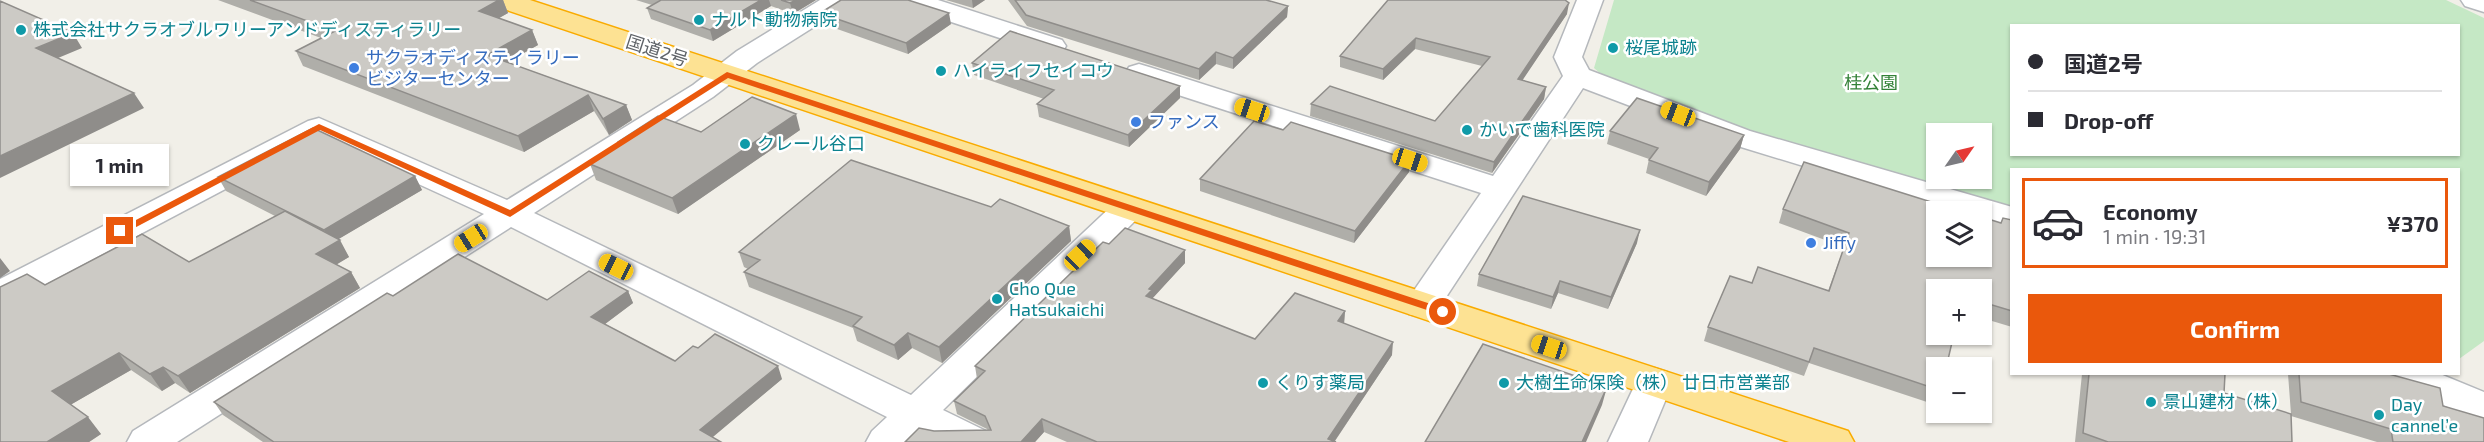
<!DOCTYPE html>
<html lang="en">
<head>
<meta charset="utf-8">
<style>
  :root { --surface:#fff; --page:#f2f2f3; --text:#2b2b33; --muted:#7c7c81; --line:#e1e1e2; --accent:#ea580c }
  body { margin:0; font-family:"Exo 2","Noto Sans JP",sans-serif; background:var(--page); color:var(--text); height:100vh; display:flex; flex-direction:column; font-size:22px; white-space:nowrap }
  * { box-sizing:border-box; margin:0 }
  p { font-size:20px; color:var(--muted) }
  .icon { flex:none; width:33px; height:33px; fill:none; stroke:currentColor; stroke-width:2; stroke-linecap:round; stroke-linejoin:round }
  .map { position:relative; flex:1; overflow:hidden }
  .panel { position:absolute; left:2010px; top:168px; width:450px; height:207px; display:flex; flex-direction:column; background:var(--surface); border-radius:0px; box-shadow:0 2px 4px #0004 }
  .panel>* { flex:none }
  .top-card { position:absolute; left:2010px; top:24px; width:450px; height:132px; border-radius:0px; box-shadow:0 2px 4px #0004; display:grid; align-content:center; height:132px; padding:0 18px; background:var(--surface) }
  .needle { width:39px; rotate:56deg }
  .controls { position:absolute; left:1926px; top:123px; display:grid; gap:12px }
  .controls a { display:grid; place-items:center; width:66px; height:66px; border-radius:0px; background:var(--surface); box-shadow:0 2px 4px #0004; font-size:30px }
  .end { position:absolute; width:27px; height:27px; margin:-14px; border:8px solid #ea580c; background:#fff; box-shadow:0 0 0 3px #fff }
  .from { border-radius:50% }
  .bubble { position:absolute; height:42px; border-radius:0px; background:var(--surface); box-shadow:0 2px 4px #0004; font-size:20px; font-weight:700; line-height:42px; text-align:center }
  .car { position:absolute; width:18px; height:36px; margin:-18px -9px; border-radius:8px; box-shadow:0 0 4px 2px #0007; background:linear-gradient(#f5c518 24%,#345 0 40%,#f5c518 0 76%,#345 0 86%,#f5c518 0) }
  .top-card b { display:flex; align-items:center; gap:21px; height:57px; font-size:22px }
  .top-card b+b { border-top:2px solid var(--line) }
  .top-card i { width:15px; height:15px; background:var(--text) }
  ul { padding:10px 0 0; list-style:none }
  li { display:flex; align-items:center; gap:18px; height:90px; margin:0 12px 9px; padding:0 6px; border:3px solid transparent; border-radius:0px }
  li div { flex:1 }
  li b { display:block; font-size:22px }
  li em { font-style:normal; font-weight:700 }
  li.current { border-color:var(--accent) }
  li>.icon { width:54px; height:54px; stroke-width:1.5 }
  .action { display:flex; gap:12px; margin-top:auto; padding:12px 18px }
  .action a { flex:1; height:69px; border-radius:0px; background:var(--accent); color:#fff; font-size:24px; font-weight:700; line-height:69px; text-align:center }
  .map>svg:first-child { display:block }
  .green { fill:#c5e8c5; fill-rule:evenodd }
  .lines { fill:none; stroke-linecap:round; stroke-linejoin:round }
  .street-casing { stroke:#b5b8bc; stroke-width:3 }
  .highway-casing { stroke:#f9ab00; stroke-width:3 }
  .street { fill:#fff; fill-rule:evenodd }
  .highway { fill:#fde293; fill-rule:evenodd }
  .wall { fill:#afaea9 }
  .shaded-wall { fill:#8f8d8a }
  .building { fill:#cccac5; stroke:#8f8d8a; stroke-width:1.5 }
  .route { fill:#ea580c }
  .culture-dot { fill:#0f9aa8; stroke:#fff; stroke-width:2 }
  .shop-dot { fill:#3f7fe0; stroke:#fff; stroke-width:2 }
  .labels { text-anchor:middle; stroke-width:5; stroke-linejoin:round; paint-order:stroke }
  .culture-label { font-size:18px; fill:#0d838f; stroke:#fff; text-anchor:start }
  .street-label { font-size:18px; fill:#5f6368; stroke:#fff }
  .shop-label { font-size:18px; fill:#366cbe; stroke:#fff; text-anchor:start }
  .park-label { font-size:18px; fill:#348238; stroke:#fff }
</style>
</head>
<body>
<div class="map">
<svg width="2484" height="442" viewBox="0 0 2484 442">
  <rect width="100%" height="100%" fill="#f1efe8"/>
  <path class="green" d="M1614,0h832l38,18v323l-25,18 -1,-189h-446l-1,42 -270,-79 -139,-58 -8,-7zM2012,26h446v128h-446zM1936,134h46v44h-46z"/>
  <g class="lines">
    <g class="street-casing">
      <path id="street" d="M820,0h31l-4,6 -90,57 -44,34 -179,116 377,182 206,-194 12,-3 12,3 4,7 -4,7 -198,195 43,21 6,11h-55l-17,-9 -9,9h-45l6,-11 15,-14 -376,-190 -334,215h-50l6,-11 351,-217 -164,-75 -308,163 -12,4v-27l308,-158 11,-3 188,82 186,-115 44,-34z
        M899,0h39l124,40 4,6 -4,6 -10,2 -10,-2 -139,-46z
        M1577,0h26l-21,57 7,13 161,61 262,76v21l-30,-8v-8h-28l-226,-69 -145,-55 -148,226 -13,3 -13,-3 -5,-9 77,-112 -352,-114 -4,-6 4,-6 10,-3 10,3 344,109 70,-100 -9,-19z
        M2461,0h23v12l-19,-6z
        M1654,368l13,4 6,10 -25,60h-40l33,-70z
        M2386,374h54l44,18v30l-92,-38z"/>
    </g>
    <g class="highway-casing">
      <path id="highway" d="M491,0h39l1318,431 6,11h-65l-1294,-436z"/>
    </g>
    <use href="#street" class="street"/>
    <use href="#highway" class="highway"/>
  </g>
  <path class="wall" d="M218,0h285l5,13 -9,5 33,12 6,15 -31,17 119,43 6,15 -23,15 -15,-24 -70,41 -221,-86 -7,-15 25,-13z
    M636,0h180l-23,14 -22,-8 -58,35 -62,-22 -4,-11 5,-3z
    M946,0h39l-12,8z
    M1008,0h258l22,6 -1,11 -54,52 -17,-5 -17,16 -172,-54z
    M1567,1v13l-45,66 24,7 -2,12 -52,74 -182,-57 1,-12 124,17 47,-55 -67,-17 -32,31 -43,-13v-11z
    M820,13l131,11 -43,30 -85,-30z
    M972,63l208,35 -51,49 -90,-30 -2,-13 7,-5 -70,-24z
    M800,130l-122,84 -82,-34 -6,-16 29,-18 -1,-4 83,-10z
    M1610,131l134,4 -4,14 -34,47 -60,-23 3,-14 -42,-15z
    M1409,172l-55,71 -154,-52v-12z
    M415,176l7,14 -84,49 11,18 -13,7 15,8 9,16 -170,105 -15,-10 -13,8 -31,-21 -61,35 31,29 -12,8h-89l45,-157 144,-23 86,-46 -49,-25 -8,-14z
    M991,207l78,19 2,15 -129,122 -30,-15 -14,12 -41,-19 -4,-13 -104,-41 -5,-15 4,-3 -4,-2 -5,-15z
    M1783,209l218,14 2,-5 9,2v107l-30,-9v-28h-46v107l-3,7 -124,-41 -5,13 -100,-35 4,-14 44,-44 76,8 16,-44 -65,-24z
    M1637,243l-29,66 -50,-16 -7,16 -74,-23 2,-12z
    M1109,244l76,19 -33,35 103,41 90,-28 -1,12 48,32 -57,86 1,1h-269l-23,-10 -9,10h-130l29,-11h54l-1,-2 -30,-15 -3,-13 23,-22 -2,-13z
    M628,291l5,12 -28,21 70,37 107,18 -70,58 9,5h-458l-40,-27 -9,-13 179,-106 154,4z
    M2082,374h143l-1,19 67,21 -3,-40h101l54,32 41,36h-107l-86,-26 1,26h-217z"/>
  <path class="shaded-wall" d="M499,0h4l5,13 -23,13 -6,-15z
    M761,0h8l2,6 -58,35 -3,-11z
    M796,0h20l-23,14 -3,-11z
    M972,0h13l-12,8z
    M1569,3l-2,11 -51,76 2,-11z
    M1288,6l-1,11 -54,52v-11z
    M949,13l2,11 -43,30 -2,-11z
    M532,30l6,15 -44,25 -7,-15z
    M73,33l9,15 -36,15 -10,-15z
    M1416,38l-1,11 -32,31v-11z
    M1216,52v12l-17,16v-11z
    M1180,86v12l-51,49 -1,-12z
    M1546,87l-2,12 -52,74 2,-11z
    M134,93l10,15 -144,70v-22z
    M588,95l6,16 -70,41 -6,-16z
    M626,105l6,15 -23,15 -6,-16z
    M796,114l4,16 -122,84 -6,-16z
    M1744,135l-4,14 -34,47 3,-14z
    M1410,160l-1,12 -55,71 1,-12z
    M415,176l7,14 -90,53 -8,-13z
    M1069,226l2,15 -129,122 -3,-16z
    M1640,230l-3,13 -29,66 3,-12z
    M340,240l9,17 -23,14 -10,-17z
    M1185,250v13l-33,36 -6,-3 3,-7z
    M0,258l10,13 -10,7z
    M351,272l9,16 -170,105 -12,-17z
    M1560,281l-2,12 -7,16 2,-12z
    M628,291l5,12 -36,27 -6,-13z
    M1345,311l-1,13 -6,-3z
    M908,333l4,15 -14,12 -4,-15z
    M1393,342l-1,13 -58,87 -6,-3z
    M119,353l12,17 -66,38 -13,-17z
    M778,366l4,13 -75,63 -7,-12z
    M163,367l12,16 -13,8 -12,-17z
    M1607,387l-5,18 -16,37h-4z
    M88,417l13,17 -12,8h-42z
    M1042,419l2,13 -9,10h-14z"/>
  <path class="building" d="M250,0h249l-20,11 53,19 -45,25 139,50 -23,14 -15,-24 -70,41 -222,-85 39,-20z
    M661,0h100l-51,30 -63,-22z
    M781,0h15l-6,3z
    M841,0h67l41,13 -43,30 -86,-30z
    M1015,0h251l22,6 -55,52 -17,-6 -17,17 -173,-54z
    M1388,0h177l4,3 -51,76 28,8 -52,75 -183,-58 19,-18 105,35 55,-64 -74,-19 -33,31 -43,-13z
    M0,1l73,32 -37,15 98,45 -134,63z
    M1010,31l170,55 -52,49 -91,-31 17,-14 -82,-27z
    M752,97l44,17 -124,84 -82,-34 30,-19 -2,-3 40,-26 43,16z
    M1637,98l107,37 -35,47 -60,-22 9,-12 -48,-17z
    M1254,121l29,9 8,-8 119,38 -55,71 -155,-52z
    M313,128l102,48 -91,54 -106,-53z
    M851,160l140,47 9,-8 69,27 -130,121 -31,-14 -14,12 -41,-19 9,-9 -118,-45 16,-12 -21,-8z
    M1804,162l159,50h-27v44h46v-39l19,6 2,-5 9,2v91l-30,-9v-12h-46v44h18l-8,34h-10v21l-122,-41 -5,14 -101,-35 22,-51 22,7 6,-16 71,24 20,-58 -66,-24z
    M1523,196l117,34 -29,67 -51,-16 -7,16 -74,-23z
    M285,211l55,29 -24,14 35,18 -173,104 -15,-9 -13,7 -31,-21 -67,38 36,26 -41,25h-47v-155l27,-13 18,11 97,-51 47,28z
    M1125,228l60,22 -36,39 3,1 -6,6 109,43 40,-46 50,18 -7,10 55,21 -65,97 8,3h-239l-55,-23 -21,23h-116l14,-14 15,3 57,-1 -6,-14 -31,-15 31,-30 -10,-5 128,-124 6,2z
    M458,254l89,46 42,-29 39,20 -37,26 84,44 18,-15 5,2 17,-14 63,32 -78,64 21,12h-447l-60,-40 173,-109 6,3z
    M1483,344l124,43 -25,55h-157z
    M2089,374h136l-1,19 67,21 1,28h-184l-25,-9z
    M2299,374h90l51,14 3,18 41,12v24h-91l-2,-13 -90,-27z"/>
  <path class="route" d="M727,72l719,237 2,3 -9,2 -711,-236 -218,139 -190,-87 -197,104 -8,-3 204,-107 191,86z"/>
  <g class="culture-dot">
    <circle cx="699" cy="20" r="6"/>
    <circle cx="21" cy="30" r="6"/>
    <circle cx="1613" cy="48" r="6"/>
    <circle cx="941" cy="71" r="6"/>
    <circle cx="1467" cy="130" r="6"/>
    <circle cx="745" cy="144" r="6"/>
    <circle cx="997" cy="299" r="6"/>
    <circle cx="1263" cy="383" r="6"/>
    <circle cx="1504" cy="383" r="6"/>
    <circle cx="2151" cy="402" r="6"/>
    <circle cx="2379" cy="415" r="6"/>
  </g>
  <g class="shop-dot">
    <circle cx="354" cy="68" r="6"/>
    <circle cx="1136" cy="122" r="6"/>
    <circle cx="1811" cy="243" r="6"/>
  </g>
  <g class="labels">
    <g class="culture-label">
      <text x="711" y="26">ナルト動物病院</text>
      <text x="33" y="36">株式会社サクラオブルワリーアンドディスティラリー</text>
      <text x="1625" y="54">桜尾城跡</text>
      <text x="953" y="77">ハイライフセイコウ</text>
      <text x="1479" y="136">かいで歯科医院</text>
      <text x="757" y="150">クレール谷口</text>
      <text x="1009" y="295">Cho Que<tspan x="1009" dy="21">Hatsukaichi</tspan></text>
      <text x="1275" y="389">くりす薬局</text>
      <text x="1516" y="389">大樹生命保険（株） 廿日市営業部</text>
      <text x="2163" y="408">景山建材（株）</text>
      <text x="2391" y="411">Day<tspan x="2391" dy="21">cannel’e</tspan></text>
    </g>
    <g class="street-label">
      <text transform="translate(657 51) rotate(18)" y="6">国道2号</text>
    </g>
    <g class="shop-label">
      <text x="366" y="64">サクラオディスティラリー<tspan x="366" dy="21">ビジターセンター</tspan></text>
      <text x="1148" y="128">ファンス</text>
      <text x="1823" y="249">Jiffy</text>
    </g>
    <g class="park-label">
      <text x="1871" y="89">桂公園</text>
    </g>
  </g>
</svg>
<div class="controls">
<a><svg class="needle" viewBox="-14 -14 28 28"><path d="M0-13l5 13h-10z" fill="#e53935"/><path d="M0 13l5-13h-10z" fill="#7c7c81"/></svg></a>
<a><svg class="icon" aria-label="layers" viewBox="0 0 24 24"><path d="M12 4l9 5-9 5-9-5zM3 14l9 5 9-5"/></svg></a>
<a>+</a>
<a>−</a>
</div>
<i class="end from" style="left:1443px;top:312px"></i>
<i class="end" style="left:120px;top:231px"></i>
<div class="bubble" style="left:70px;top:144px;width:99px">1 min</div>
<i class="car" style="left:1252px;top:110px;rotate:288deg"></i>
<i class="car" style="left:1678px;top:114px;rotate:291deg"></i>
<i class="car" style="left:1410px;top:160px;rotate:108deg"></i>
<i class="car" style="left:471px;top:238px;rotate:238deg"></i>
<i class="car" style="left:1080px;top:255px;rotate:46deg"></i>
<i class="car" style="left:616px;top:267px;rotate:296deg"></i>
<i class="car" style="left:1549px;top:347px;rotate:288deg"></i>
<div class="top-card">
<b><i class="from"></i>国道2号</b>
<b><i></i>Drop-off</b>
</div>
<section class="panel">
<ul>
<li class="current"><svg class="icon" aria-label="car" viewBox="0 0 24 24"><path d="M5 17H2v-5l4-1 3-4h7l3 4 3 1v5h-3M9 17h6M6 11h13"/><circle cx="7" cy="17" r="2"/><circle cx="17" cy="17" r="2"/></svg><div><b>Economy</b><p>1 min · 19:31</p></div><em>¥370</em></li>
</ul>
<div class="action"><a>Confirm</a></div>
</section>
</div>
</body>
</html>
